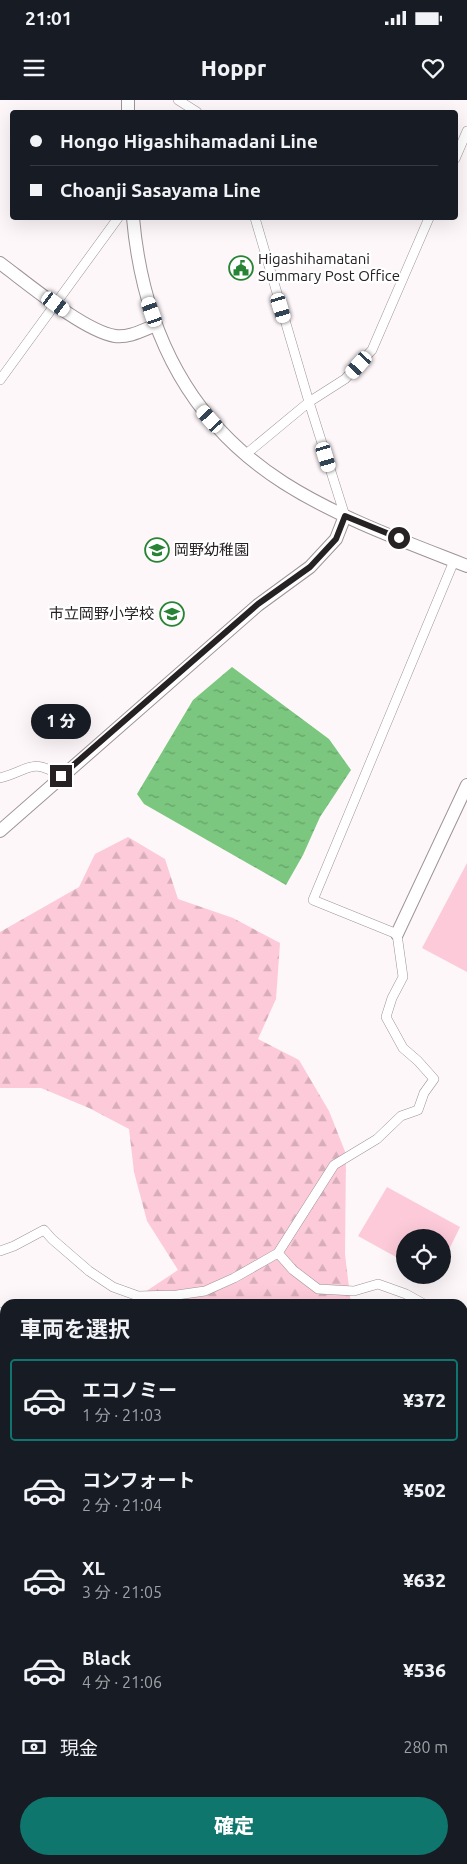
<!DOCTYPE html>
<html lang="ja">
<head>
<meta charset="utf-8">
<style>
  :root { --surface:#171b24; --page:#20242c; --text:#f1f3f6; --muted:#9ea1a6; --line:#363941; --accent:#0f766e }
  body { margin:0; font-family:Ubuntu,"Noto Sans JP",sans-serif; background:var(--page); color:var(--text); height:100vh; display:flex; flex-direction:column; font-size:19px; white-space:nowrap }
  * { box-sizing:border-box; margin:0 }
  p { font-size:16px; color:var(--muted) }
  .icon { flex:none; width:28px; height:28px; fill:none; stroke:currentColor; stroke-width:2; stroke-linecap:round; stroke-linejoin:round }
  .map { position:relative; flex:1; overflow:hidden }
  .sheet { position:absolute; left:0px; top:1199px; width:468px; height:566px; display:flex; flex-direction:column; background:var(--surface); border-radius:15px 15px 0 0; box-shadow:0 5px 20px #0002 }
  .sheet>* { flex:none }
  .top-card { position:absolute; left:10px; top:10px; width:448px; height:110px; border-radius:5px; box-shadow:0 5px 20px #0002; display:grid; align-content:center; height:110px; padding:0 20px; background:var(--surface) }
  .controls { position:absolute; left:396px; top:1129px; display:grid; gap:10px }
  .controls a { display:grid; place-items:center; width:55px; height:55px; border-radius:50%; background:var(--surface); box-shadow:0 5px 20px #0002; font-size:25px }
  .end { position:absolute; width:22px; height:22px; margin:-11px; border:6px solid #262223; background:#fff; box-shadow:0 0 0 2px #fff }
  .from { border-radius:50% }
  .bubble { position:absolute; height:35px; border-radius:18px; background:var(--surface); box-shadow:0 5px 20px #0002; font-size:16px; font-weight:800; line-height:35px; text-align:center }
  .car { position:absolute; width:15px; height:30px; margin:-15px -8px; border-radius:6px; box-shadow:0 0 4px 1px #0007; background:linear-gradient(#fff 24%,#345 0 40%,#fff 0 76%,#345 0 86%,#fff 0) }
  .top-card b { display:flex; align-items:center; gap:18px; height:48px; font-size:19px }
  .top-card b+b { border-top:1px solid var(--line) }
  .top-card i { width:12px; height:12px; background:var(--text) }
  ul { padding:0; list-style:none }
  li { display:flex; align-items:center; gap:15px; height:82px; margin:0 10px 8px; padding:0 10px; border:2px solid transparent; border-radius:5px }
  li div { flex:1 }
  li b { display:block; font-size:19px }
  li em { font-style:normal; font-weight:800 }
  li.current { border-color:var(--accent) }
  li>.icon { width:45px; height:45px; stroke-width:1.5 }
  h2 { padding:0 20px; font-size:22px; line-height:60px }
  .pay { display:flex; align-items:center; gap:12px; height:55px; padding:0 20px; font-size:19px }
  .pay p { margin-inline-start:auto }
  .cta { display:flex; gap:10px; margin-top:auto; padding:10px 20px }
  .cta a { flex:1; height:58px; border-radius:30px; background:var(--accent); color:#fff; font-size:20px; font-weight:800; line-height:58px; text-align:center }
  .status { display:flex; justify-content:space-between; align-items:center; height:35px; padding:0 25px; background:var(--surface); direction:ltr }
  .status svg { height:14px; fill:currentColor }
  header { display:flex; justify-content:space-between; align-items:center; height:65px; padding:0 20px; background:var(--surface); font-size:22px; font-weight:800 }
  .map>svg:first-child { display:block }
  .green { fill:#fccad9 }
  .forest { fill:url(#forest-firs) }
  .water { fill:url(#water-ripples) }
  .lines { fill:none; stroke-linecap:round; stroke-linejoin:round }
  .street-casing { stroke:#9f9497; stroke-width:10 }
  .secondary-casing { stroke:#9f9497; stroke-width:14 }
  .street { stroke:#fff; stroke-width:9 }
  .secondary { stroke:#fff; stroke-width:12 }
  .route { stroke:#262223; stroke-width:6 }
  .labels { text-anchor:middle; stroke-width:4.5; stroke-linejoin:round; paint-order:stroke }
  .poi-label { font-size:15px; fill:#262223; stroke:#fff; text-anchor:start }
</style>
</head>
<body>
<div class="status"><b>21:01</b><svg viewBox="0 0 49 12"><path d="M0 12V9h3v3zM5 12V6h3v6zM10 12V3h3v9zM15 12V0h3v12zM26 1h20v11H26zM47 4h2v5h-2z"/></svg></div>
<header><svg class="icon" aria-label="menu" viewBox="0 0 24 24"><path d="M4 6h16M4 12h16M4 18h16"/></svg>Hoppr<svg class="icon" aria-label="heart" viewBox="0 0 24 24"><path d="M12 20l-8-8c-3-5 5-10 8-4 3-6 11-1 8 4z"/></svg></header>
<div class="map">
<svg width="467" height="1764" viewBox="0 0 467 1764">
  <defs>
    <pattern id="forest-firs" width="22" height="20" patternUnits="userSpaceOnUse" patternTransform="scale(1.25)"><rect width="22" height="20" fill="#fccad9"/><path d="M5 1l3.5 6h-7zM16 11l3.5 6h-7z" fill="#d8adba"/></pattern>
    <pattern id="water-ripples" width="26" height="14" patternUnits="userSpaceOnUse" patternTransform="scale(1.25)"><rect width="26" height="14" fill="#7bc77f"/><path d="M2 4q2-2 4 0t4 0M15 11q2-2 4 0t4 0" fill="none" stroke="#65a168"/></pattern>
  </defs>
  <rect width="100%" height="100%" fill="#fef7f9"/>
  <path class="green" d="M467,763v109l-45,-24z
    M387,1087l73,40 -17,35 -1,-24h-37v24l-47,-26z"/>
  <path class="forest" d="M128,737l37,22 13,40 55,19 47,25 -4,56 -18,40 41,21 30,51 17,43 -1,100 6,50h-284l4,-2 62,-2 45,-30 -31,-49 -13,-49 -5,-43 -40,-21 -48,-20h-41v-156l79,-45 16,-33z
    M5,1243v268l-5,-6v-247z
    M462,1275l5,2v235l-5,-3z"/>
  <path class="water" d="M232,567l97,72 22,31 -31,47 -17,38 -17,30 -142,-81 -7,-10 56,-94z"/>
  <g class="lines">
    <g class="street-casing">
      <path id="street" d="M178,0l19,12
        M455,59l12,-28
        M255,118l54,184 36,114
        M0,280l118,-162
        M245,355l64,-53 36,-23 27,-29 57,-132
        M0,678c31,-8 30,-21 61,-2
        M0,1151l14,-5 30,-16 8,9 37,32 24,16 25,9 39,-1 28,-4 29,-13 44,-25 56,-88 43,-26 24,-23 17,-6 6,-17 10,-14 -16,-18 -15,-13 -17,-31 6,-19 11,-21 -6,-43 -84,-34 141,-339
        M278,1153l15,17 25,19 36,2 24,-7 28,10 18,10
        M0,1212l5,5
        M462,1598l5,-1
        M462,1657l5,3
        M462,1682l5,-9
        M0,1742l5,4
        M20,1760l4,4
        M333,1764l2,-4
        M371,1764l2,-4
        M423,1764l2,-4"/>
    </g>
    <g class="secondary-casing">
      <path id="secondary" d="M128,0v12
        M133,118c10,111 55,204 151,265 55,35 122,59 183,83
        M0,163c27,20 84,68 115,73 14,2 28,-6 41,-11
        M0,731l258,-226 52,-38 26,-28 9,-23
        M397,834l70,-149"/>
    </g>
    <use href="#street" class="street"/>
    <use href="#secondary" class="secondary"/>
  </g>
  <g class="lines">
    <path class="route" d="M61,676l197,-172 52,-37 26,-28 9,-23 54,22"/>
  </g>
  <defs>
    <g id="civic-ring" transform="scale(1.25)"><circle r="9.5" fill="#fff" stroke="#288435" stroke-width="1.5"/><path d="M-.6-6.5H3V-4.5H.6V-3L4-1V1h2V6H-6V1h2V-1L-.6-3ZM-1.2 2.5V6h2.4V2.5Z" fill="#288435"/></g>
    <g id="school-ring" transform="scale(1.25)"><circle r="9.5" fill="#fff" stroke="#288435" stroke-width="1.5"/><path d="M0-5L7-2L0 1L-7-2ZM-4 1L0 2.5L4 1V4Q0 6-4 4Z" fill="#288435"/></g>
  </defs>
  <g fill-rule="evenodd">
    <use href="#civic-ring" x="241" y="168"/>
    <use href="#school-ring" x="157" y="450"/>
    <use href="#school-ring" x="172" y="514"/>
  </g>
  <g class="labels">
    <g class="poi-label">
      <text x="258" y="164">Higashihamatani<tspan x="258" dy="17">Summary Post Office</tspan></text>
      <text x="174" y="455">岡野幼稚園</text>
      <text x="154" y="519" text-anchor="end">市立岡野小学校</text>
    </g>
  </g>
</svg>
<div class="controls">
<a><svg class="icon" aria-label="locate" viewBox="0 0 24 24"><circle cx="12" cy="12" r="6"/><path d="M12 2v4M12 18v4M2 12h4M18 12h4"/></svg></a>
</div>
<i class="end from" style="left:399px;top:438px"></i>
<i class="end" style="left:61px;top:676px"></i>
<div class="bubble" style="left:31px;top:604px;width:60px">1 分</div>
<i class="car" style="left:56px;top:204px;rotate:126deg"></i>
<i class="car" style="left:281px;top:208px;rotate:163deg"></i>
<i class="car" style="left:152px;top:212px;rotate:341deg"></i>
<i class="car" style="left:359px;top:265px;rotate:222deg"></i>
<i class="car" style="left:210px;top:319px;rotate:318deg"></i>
<i class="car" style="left:326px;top:357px;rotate:163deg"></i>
<div class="top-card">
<b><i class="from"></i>Hongo Higashihamadani Line</b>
<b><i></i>Choanji Sasayama Line</b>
</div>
<section class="sheet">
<h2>車両を選択</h2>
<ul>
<li class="current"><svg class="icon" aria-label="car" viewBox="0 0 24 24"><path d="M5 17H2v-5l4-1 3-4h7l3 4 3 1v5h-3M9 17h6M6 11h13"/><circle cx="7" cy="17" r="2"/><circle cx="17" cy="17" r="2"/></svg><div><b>エコノミー</b><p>1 分 · 21:03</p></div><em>¥372</em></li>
<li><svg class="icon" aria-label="car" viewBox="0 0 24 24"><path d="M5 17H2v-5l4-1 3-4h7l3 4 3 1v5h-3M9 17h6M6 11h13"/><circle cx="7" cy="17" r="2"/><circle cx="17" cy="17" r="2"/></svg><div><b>コンフォート</b><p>2 分 · 21:04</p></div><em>¥502</em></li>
<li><svg class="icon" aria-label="car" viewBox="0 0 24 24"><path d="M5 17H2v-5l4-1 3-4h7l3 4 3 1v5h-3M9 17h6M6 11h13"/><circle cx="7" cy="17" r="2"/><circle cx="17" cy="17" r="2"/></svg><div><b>XL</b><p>3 分 · 21:05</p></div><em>¥632</em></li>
<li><svg class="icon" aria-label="car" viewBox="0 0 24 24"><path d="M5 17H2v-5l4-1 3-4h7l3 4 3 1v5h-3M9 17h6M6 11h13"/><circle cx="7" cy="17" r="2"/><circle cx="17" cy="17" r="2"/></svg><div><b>Black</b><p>4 分 · 21:06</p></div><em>¥536</em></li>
</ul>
<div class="pay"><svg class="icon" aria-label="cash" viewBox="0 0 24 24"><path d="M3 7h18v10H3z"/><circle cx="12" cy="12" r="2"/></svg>現金<p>280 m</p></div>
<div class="cta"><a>確定</a></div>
</section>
</div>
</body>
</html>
